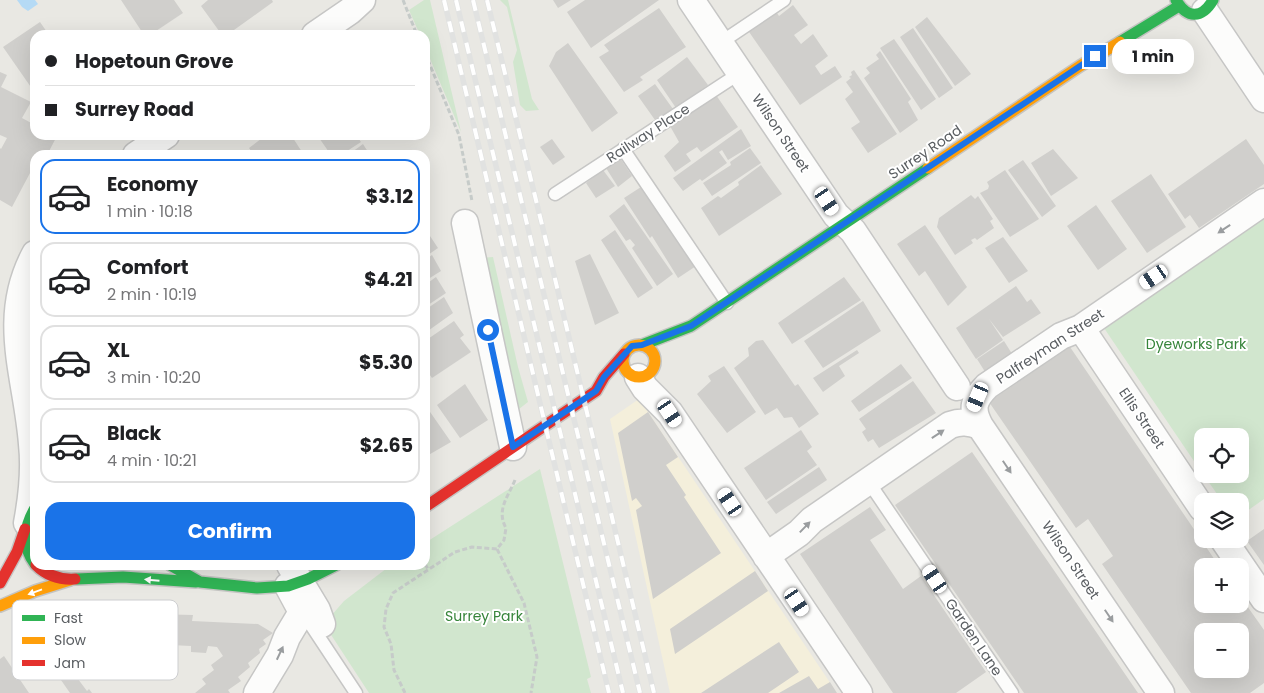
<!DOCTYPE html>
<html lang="en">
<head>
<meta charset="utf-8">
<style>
  :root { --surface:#fff; --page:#f2f2f2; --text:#202124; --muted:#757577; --line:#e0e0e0; --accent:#1a73e8 }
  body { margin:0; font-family:Poppins,sans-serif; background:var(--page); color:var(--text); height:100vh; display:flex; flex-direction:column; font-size:19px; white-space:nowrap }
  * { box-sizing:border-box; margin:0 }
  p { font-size:16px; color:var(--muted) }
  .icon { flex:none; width:28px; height:28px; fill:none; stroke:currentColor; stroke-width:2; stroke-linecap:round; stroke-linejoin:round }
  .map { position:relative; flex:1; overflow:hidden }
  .panel { position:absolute; left:30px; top:150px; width:400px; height:420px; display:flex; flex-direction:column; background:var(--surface); border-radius:15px; box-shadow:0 5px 20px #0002 }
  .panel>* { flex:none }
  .banner { position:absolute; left:30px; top:30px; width:400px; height:110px; border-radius:15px; box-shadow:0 5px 20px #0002; display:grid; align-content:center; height:110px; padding:0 15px; background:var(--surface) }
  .fabs { position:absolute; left:1194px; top:428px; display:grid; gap:10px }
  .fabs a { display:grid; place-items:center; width:55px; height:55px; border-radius:10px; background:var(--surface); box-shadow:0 5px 20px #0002; font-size:25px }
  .end { position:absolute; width:22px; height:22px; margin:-11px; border:6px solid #1a73e8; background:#fff; box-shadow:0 0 0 2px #fff }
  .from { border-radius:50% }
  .bubble { position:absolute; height:35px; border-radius:15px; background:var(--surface); box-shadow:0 5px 20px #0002; font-size:16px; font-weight:700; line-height:35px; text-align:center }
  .car { position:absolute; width:15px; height:30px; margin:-15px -8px; border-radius:6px; box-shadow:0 0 4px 1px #0007; background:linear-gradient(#fff 24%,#345 0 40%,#fff 0 76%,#345 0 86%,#fff 0) }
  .banner b { display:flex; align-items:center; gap:18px; height:48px; font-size:19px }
  .banner b+b { border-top:1px solid var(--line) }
  .banner i { width:12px; height:12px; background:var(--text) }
  ul { padding:9px 0 0; list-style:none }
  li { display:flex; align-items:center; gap:15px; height:75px; margin:0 10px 8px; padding:0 5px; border:2px solid var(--line); border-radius:15px }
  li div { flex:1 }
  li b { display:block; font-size:19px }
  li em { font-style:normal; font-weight:700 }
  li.on { border-color:var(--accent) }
  li>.icon { width:45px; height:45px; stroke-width:1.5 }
  .button { display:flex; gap:10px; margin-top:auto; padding:10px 15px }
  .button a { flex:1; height:58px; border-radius:15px; background:var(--accent); color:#fff; font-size:20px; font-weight:700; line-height:58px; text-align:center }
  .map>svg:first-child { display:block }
  .commercial { fill:#f4efdb }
  .green { fill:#d1e6ce }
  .water { fill:#b5daf5 }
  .building { fill:#d0cfcc; fill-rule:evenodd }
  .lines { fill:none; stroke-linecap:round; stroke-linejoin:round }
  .lane-casing { stroke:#c6c6c5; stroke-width:15 }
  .street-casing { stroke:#c6c6c5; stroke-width:29 }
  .fast-casing { stroke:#c5c5c3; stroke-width:14 }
  .slow-casing { stroke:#c5c5c3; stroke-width:14 }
  .jam-casing { stroke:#c5c5c3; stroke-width:14 }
  .path { stroke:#c6cbc9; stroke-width:3; stroke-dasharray:5 2.5; stroke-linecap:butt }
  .lane { stroke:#fcfcfb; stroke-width:12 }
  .street { stroke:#fcfcfb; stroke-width:26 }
  .fast { stroke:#30b455; stroke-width:11 }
  .slow { stroke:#ff9f0a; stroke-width:11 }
  .jam { stroke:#e5322d; stroke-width:11 }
  .rail-casing { stroke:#e1e2e1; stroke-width:5.5 }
  .rail { stroke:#fff; stroke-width:4; stroke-dasharray:11; stroke-linecap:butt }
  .oneway { fill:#9a9d9f }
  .oneway2 { fill:#fff }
  .route { stroke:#1a73e8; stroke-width:6 }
  .labels { text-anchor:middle; stroke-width:4; stroke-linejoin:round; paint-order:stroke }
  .street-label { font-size:14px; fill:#595d61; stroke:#fff }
  .park-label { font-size:14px; fill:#36843a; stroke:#fff }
  .key { fill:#fff; stroke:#cdced0; stroke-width:1 }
  .key-label { font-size:14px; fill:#595d61 }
</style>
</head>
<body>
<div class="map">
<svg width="1264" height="693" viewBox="0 0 1264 693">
  <rect width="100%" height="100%" fill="#e9e8e3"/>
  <path class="commercial" d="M639,399l9,13 189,281h-167l-60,-274z"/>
  <path class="green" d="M424,0h6l31,132 -36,-85v-12h-5l-11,-25z
    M500,0h8l24,99 7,11 -13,1 -6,-6 -7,-43 4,-12 -10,-43z
    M1264,212v287l-24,17v-15h-18l-19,-27h37v-38h-38v37l-98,-145z
    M493,257l25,110 10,35 -9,7h-6l-33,-151z
    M540,469l51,208 -4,2 4,14h-222l-45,-69 20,-23 47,-36h34v-22z"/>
  <path class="water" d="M17,0h18l3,4 -10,7 -6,-4z"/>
  <path class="building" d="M121,0h53l9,13 -33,22h-6z
    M208,0h64l1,2 -46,33h-5l-21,-29z
    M553,0h18l-13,8z
    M585,0h74l-68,48 -24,-36z
    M793,5l15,20 -14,10 7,9 12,-10 15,22 -13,10 6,9 14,-9 7,11 -42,28 -53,-76 28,-19 4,6z
    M659,8l27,39 -46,30 3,3 -19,12 -25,-35 10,-6 -5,-6z
    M927,17l44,57 -16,12 -40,-59z
    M40,22l9,13h-14v58l-32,-46z
    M913,28l40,60 -14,10 -39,-61z
    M894,39l42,60 -15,11 -41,-62z
    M568,43l50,70 -26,19 -43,-66 7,-14z
    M880,51l31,48 -3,3 10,18 -18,13 -36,-55 6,-5 -4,-5 13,-9 -3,-4z
    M687,57l21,28 -32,23 -19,-28z
    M854,70l43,64 -29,19 -17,-25 9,-6 -15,-23 8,-7 -7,-10 5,-4 -2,-1 3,-2 -1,-3z
    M0,72l7,3 -6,12 30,15 -9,16 13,7v10l22,1 -10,19h-12v21l-5,-3 -18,34 -12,-7v-52l1,1 6,-11 -7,-3z
    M655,84l18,25 -18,11 -17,-24z
    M716,95l22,32 -37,25 -4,-5 -11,7 5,7 -16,11 -11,-16 15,-14 -9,-16z
    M741,129l10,17 -23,14 -6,-10 -3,2 8,11 -25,18 -2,-2 -17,12 -10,-13z
    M266,135h25l13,20h-50l-5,-7z
    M317,135h39l5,7 -20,13h-10z
    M552,139l13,18 -12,8 -13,-18z
    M1246,139l18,26v19l-65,44 -9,-13 -5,4 -17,-25z
    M363,144l7,11h-22z
    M750,148l11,15 -49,33 -9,-13 28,-18 -1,-3z
    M1053,149l25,29 -27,18 -20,-33z
    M620,158l12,18 -14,11 -12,-19z
    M1023,160l33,46 -14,11 -34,-47z
    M761,165l21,29 -63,42 -18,-28 17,-12 3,2 18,-13 -1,-3z
    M603,170l12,16 -19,12 -10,-15z
    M1005,170l34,49 -29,18 -30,-44 8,-4 1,-3 -2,-4z
    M1151,174l35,53 -39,26 -36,-52z
    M641,187l55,79 -18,12 -26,-42 -2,2 -26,-40z
    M971,195l4,4 3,-3 15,23 -3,2 4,7 -17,12 -2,-2 -4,2 2,3 -18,12 -18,-28 2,-9z
    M624,204l49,70 -16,12 -25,-38 3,-3 -5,-6 -4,2 -17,-25z
    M1096,205l31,44 -29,21 -31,-44z
    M925,225l42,62 -19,19 -23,-35 -6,5 -22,-32z
    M615,230l38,58 -15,10 -37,-58z
    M428,233l10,15 -13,9v-22z
    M1003,237l25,34 -19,12 -24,-35z
    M590,254l29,59 -24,12 -20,-64z
    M432,255l9,16 -16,10v-21z
    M436,277l10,16 -21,14v-22z
    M844,277l17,23 -69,44 -14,-21z
    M1016,286l11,16 4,-3 10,14 -38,24 -14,-18 14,21 -27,19 -20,-31z
    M444,297l9,16 -28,20v-23z
    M863,301l18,30 -58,37 -19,-27z
    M454,321l10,14 -4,3 11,14 -39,26 -7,-10v-27z
    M763,340l32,46 3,-2 21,30 -20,14 -7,-11 -8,1 -7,-10 -12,7 -31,-47 15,-12 -1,-8 8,-7z
    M1004,341l10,16 -27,18 -10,-16z
    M1070,347l149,219h-17v38h38v-8l24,34v53l-14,10h-59l-89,-129 11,-8 -25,-37 -12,9 -87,-126zM1202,631h38v38h-38z
    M857,350l2,3 -20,13 6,10 -22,16 -10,-14z
    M901,364l11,14 -53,34 -8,-11z
    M724,366l32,46 -29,21 -30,-39 14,-13 -3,-5z
    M913,381l23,32 -57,35 -6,-9 -5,3 -6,-10 4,-3 -7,-10z
    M465,384l23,36 -28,18 -23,-33z
    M428,409l23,33 -26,15v-46z
    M648,412l30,45 -12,8 20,30 -2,2 37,56 -68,46 -17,-89 6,-4 -6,-8 -4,3 -14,-68z
    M801,430l11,17 -5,4 10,14 -51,35 -22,-32z
    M972,452l79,114 87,127h-114l-129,-188z
    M819,467l8,13 -51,34 -9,-12z
    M870,507l16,23 -16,10 33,49 18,-13 65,96 -30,21h-63l-93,-139z
    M1264,529v36l-17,-24z
    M755,571l13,20 -93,63 -5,-25z
    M90,605l47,1v3l15,1 1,4 40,1 -1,6 66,3 15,9 -10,7 3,4 -7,5 1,4 -12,10 2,4 -12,10 3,4 -13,9 2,3h-35l11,-9 -4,-5 12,-9 -3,-5 12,-9 -6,-9 -9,-1 -2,7 -15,-1v-6l-41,-2 -1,-3 -15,-1v-3l-30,-1v4l-15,-2v3l-17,-1 1,-33 15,2z
    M779,642l20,30 -31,21h-67z
    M57,647l23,30 -2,2 9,12 2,-2 3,4h-22l-16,-23 -14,9 -10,-13z
    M4,656l25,37h-29v-34z
    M809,676l9,13 12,-7 7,11h-58z"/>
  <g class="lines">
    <g class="lane-casing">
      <path id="lane" d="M720,43l64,-43
        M623,149l104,154
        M555,194l185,-121
        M868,481l144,212
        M309,622l47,71"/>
    </g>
    <g class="street-casing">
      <path id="street" d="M691,0l145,215 17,16 104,156
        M1205,11l59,88
        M315,35l35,-24 12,-11
        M136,155l30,-20
        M465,223l48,224
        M1081,328l121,180
        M638,377l7,11 25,25 189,280
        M27,523c5,-27 8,-52 5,-79 -5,-67 -32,-125 3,-190
        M1223,539l41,60
        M766,556l33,-23 13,-13 138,-95c11,-4 19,-3 30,1
        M290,565l27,45 5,14
        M257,693l23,-38 7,-18 15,-25 -14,-26
        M1161,693l-181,-267c-9,-17 -7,-26 7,-40l74,-50 20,-8 183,-126"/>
    </g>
    <g class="fast-casing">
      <path id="fast" d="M1176,0c11,19 26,19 37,0
        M1120,42l59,-36
        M642,345l49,-19 237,-158
        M35,508c-11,19 -14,37 0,56
        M170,565l30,17 57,6 31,-2 20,-7 28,-14
        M77,579l46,-2 73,5"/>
    </g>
    <g class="slow-casing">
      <path id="slow" d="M928,168l152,-102 40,-24
        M623 361a16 16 0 1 1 32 0a16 16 0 1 1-32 0Z
        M0,606l35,-15 35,-11"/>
    </g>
    <g class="jam-casing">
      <path id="jam" d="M425,507l171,-116 8,-14 20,-23
        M36,565c11,11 23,15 39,14
        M0,583l17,-31 8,-23"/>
    </g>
    <path class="path" d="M403,0l14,35
      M425,53l34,82 13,66
      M515,480c-7,17 -19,30 -9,48l-2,12 -7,9 27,54 13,54 -6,36
      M425,564l3,5
      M405,693l-11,-23 -3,-26 -7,-17 2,-18 7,-16 62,-41 17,-5 25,2"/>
    <use href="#lane" class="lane"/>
    <use href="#street" class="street"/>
    <use href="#fast" class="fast"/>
    <use href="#slow" class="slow"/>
    <use href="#jam" class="jam"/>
    <g class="rail-casing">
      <path id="rail" d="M444,0l165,693
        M456,0l167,693
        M473,0l167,693
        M487,0l58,237 109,456"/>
    </g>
    <use href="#rail" class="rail"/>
  </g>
  <defs><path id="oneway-solid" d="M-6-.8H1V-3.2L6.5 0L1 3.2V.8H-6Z" transform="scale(1.25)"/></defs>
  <g class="oneway">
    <use href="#oneway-solid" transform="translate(1224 229) rotate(146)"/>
    <use href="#oneway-solid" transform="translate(938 434) rotate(-34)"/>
    <use href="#oneway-solid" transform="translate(1007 467) rotate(56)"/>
    <use href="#oneway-solid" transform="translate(805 527) rotate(-46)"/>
    <use href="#oneway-solid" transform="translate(1109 616) rotate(56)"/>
    <use href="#oneway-solid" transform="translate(280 653) rotate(-65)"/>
  </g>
  <g class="oneway2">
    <use href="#oneway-solid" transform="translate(152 580) rotate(-175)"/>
    <use href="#oneway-solid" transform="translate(35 592) rotate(160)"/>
  </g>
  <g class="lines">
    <path class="route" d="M488,330l25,117 83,-56 8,-14 28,-31 10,-1 49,-19 404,-270"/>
  </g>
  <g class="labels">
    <g class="street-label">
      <text transform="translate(648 133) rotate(-33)" y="5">Railway Place</text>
      <text transform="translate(781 133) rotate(56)" y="5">Wilson Street</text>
      <text transform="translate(925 152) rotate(-34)" y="5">Surrey Road</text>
      <text transform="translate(1050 346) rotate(-33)" y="5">Palfreyman Street</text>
      <text transform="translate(1142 418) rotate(56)" y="5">Ellis Street</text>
      <text transform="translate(1071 560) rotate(56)" y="5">Wilson Street</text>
      <text transform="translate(974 637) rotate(56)" y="5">Garden Lane</text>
    </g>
    <g class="park-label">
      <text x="1196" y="349">Dyeworks Park</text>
      <text x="484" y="621">Surrey Park</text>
    </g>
  </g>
  <rect x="12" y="600" width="166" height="80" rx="8" class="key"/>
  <rect x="22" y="615" width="23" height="6" fill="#30b455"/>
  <rect x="22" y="637" width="23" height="7" fill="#ff9f0a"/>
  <rect x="22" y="660" width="23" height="6" fill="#e5322d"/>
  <g class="key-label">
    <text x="54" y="623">Fast</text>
    <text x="54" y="645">Slow</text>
    <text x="54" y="668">Jam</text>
  </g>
</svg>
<div class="fabs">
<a><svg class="icon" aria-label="locate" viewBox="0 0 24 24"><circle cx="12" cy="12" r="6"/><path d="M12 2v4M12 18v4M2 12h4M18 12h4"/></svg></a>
<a><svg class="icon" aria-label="layers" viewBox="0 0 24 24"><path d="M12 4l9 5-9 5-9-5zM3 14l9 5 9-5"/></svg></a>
<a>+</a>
<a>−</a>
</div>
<i class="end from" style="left:488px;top:330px"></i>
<i class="end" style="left:1095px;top:56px"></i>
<div class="bubble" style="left:1112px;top:39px;width:82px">1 min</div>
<i class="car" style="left:827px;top:201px;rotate:147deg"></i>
<i class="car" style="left:1154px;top:277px;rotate:236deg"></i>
<i class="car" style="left:978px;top:397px;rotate:203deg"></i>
<i class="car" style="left:670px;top:413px;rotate:146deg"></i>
<i class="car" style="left:730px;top:502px;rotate:326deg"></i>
<i class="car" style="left:935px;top:579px;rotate:326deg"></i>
<i class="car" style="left:797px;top:602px;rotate:146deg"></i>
<div class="banner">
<b><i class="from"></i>Hopetoun Grove</b>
<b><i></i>Surrey Road</b>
</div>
<section class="panel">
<ul>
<li class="on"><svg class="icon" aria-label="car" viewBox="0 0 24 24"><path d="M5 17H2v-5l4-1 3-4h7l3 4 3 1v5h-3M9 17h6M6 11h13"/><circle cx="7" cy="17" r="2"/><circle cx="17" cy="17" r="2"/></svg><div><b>Economy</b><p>1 min · 10:18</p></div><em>$3.12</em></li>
<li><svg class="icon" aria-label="car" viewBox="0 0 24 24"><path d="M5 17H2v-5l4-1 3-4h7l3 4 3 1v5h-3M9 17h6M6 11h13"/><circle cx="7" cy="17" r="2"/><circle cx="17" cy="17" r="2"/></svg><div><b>Comfort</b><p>2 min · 10:19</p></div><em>$4.21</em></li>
<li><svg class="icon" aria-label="car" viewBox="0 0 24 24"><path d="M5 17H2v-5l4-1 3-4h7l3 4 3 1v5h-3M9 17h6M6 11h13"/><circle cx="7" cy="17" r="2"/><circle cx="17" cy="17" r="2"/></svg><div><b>XL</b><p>3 min · 10:20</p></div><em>$5.30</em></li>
<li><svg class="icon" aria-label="car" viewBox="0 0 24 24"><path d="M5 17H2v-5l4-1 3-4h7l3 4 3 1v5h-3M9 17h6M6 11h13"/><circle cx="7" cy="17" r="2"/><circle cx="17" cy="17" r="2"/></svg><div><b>Black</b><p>4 min · 10:21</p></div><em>$2.65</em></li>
</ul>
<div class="button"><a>Confirm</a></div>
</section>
</div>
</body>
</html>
